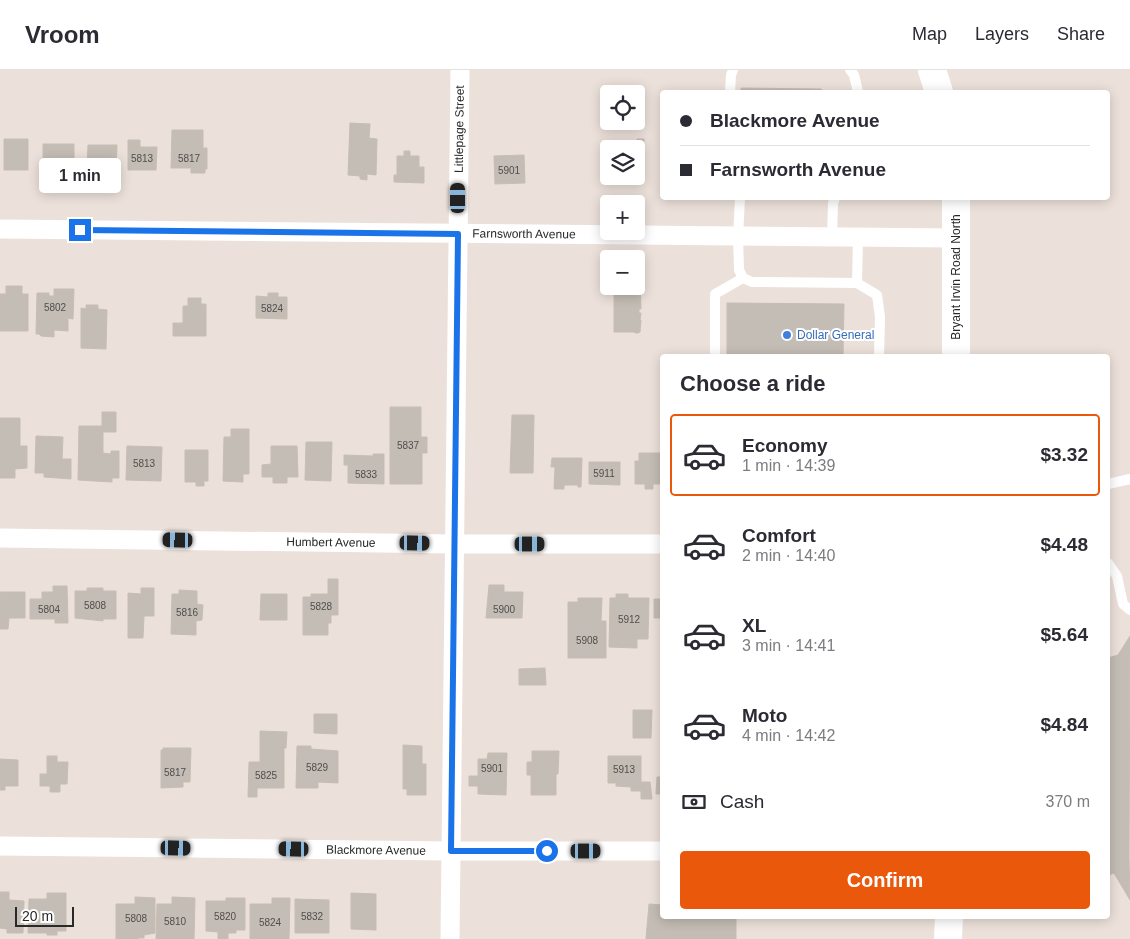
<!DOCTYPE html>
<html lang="en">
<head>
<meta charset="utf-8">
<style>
  :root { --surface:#fff; --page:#f2f2f3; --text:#2b2b33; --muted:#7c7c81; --line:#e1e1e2; --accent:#ea580c }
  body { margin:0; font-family:Helvetica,sans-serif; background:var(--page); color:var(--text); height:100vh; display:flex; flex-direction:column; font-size:19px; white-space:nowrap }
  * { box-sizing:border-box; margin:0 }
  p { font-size:16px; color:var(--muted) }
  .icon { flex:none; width:28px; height:28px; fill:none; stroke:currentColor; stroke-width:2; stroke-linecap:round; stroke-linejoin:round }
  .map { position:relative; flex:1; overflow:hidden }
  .details { position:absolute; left:660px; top:284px; width:450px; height:565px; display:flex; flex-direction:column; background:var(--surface); border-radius:5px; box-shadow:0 2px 12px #0003 }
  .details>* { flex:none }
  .top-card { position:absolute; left:660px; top:20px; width:450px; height:110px; border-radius:5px; box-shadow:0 2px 12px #0003; display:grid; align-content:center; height:110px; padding:0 20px; background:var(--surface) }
  .controls { position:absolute; left:600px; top:15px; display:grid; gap:10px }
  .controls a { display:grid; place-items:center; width:45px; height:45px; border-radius:5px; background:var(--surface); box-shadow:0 2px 12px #0003; font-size:25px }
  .scale { position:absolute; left:15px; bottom:12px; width:59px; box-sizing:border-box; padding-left:5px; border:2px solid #292929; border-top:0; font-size:14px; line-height:18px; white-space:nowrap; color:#292929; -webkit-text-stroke:4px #fff; paint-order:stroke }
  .end { position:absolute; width:22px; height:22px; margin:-11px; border:6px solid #1a73e8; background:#fff; box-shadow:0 0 0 2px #fff }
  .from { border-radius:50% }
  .bubble { position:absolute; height:35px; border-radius:5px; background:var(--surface); box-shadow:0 2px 12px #0003; font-size:16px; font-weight:700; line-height:35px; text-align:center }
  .car { position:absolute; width:15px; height:30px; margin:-15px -8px; border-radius:6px; box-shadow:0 0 4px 1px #0007; background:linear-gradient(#222 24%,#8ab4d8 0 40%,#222 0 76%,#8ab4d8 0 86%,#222 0) }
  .top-card b { display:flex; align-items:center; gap:18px; height:48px; font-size:19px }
  .top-card b+b { border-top:1px solid var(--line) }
  .top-card i { width:12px; height:12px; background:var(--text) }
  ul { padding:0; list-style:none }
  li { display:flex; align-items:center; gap:15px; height:82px; margin:0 10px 8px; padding:0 10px; border:2px solid transparent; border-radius:5px }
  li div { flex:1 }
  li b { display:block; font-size:19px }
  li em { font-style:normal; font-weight:700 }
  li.selected { border-color:var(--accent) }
  li>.icon { width:45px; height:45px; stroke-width:1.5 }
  h2 { padding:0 20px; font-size:22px; line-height:60px }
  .pay { display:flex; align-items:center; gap:12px; height:55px; padding:0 20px; font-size:19px }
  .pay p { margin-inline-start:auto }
  .cta { display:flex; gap:10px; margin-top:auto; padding:10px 20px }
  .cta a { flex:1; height:58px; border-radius:5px; background:var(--accent); color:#fff; font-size:20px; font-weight:700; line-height:58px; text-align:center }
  header { display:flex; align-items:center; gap:30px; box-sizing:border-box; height:70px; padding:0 25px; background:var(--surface); border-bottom:1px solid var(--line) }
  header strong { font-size:24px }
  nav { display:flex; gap:28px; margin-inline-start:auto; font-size:18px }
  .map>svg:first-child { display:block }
  .building { fill:#c4bdb5; stroke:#c7bdb3 }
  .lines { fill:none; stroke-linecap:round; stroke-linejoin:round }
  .service { stroke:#fff; stroke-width:10 }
  .minor { stroke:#fff; stroke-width:19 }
  .secondary { stroke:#fff; stroke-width:28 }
  .route { stroke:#1a73e8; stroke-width:6 }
  .shop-dot { fill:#3f7fe0; stroke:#fff; stroke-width:2 }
  .labels { text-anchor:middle; stroke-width:4; stroke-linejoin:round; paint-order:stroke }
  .number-label { font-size:10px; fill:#504e4c }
  .street-label { font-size:12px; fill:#292929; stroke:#fff }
  .shop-label { font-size:12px; fill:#366cbe; stroke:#fff; text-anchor:start }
</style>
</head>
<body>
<header>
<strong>Vroom</strong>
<nav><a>Map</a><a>Layers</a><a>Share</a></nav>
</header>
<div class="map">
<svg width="1130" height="869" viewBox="0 0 1130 869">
  <rect width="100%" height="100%" fill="#ece1da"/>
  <path class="building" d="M741,18l80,1 2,3h-82z
    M350,53l20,1 -1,14 8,1 -1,36 -9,-1v6l-7,-1v-3l-12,-1z
    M172,60h31v18h4v21h-2v4h-14v-5h-20z
    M4,69h24v31h-24z
    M637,69h7v38h-7v5h-12v-5l-8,-1h19v-27h-19v-6h20z
    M128,70h12v7h17l-1,23h-28z
    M43,74h31v27h-31z
    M88,75h29l-1,26 -29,-1z
    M404,81h6v5h9v11h5v16l-30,-1v-7h3v-19h7z
    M524,85l1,28 -30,1 -1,-28z
    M636,212h4l1,27h-2v4h2l-1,7h1l-1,12 -2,1h-3v-1h-21v-46h22z
    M6,216h16v8h6v37h-28v-37h6z
    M54,219h20l-1,30 -5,-1v13l-14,-1v7l-13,-1 -2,-2h-3l1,-41h12v3h5z
    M268,223h10v4h9v22l-31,-1v-22l12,1z
    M188,228h13v6h5v32h-33v-13h10v-17h5z
    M727,233l117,1 -1,52h-116z
    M86,235h12v4l9,1 -1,39 -25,-1v-40l5,1z
    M390,337h31v30h6v16h-5v31h-32z
    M102,342h14v20h-13v21l8,1v-3h8v27h-7v4l-34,-2 1,-54h23z
    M512,345h22l-1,58h-23z
    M0,348h20v28h7v22l-12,1v9h-15z
    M231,359h18v45h-6v8l-20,-1 1,-44h7z
    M36,366l27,1 -1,22h9v20l-27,-2v-4h-9z
    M306,372h26l-1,39 -26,-1z
    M662,372v16h-1v26h-8v5h-8v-5h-10v-23h4v-8h23z
    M127,376l35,1 -1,34 -35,-1z
    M271,376h26l1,31h-11v6h-14v-6h-11v-12l9,-1z
    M185,380h23v31h-4v5h-8v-4h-11z
    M373,384h11v30l-36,-1v-18h-4v-10l29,1z
    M552,388h30l-1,29h-3v-2h-14v4h-10l1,-22h-4z
    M589,392h31v23l-31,-1z
    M328,509h10v36h-7v8h-3v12h-25v-38h8v-3h17z
    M489,515h15v7h19l-1,26h-36z
    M53,516h14l1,37h-13v-4h-25v-20h12v-7h11z
    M87,518h16v3h13v28h-13v2l-28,-3v-27h12z
    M141,518h13v28h-10l-1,22h-15v-45l13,1z
    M179,520l18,1v13l6,1 -1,15 -6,1v14l-25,-1 1,-40h7z
    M0,522h25v26h-16l-1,11h-8z
    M261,524h26v26h-27z
    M616,524h12v4h21l-1,41h-11v9l-28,-1 1,-49h6z
    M578,528h24l-1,23h5v37h-38v-56h10z
    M654,529h8v19h-8z
    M1130,566l-1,221 1,43 -16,-27 -5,2 -1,-5v-212l10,-3z
    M545,598l1,17h-27v-16z
    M633,640h19l-1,28h-18z
    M314,644h23v20l-23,-1z
    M260,661l27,1 -1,16h-2v40h-27v9h-9l1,-35h11z
    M403,675l19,1v18h4v31h-19v-6h-4z
    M297,676h14v3l27,2v32l-20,-1v6h-22z
    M163,678h28l-1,34h-7v5l-22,1v-38h2z
    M532,681h27l-1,23h-2v21h-25v-20h-4v-13h5z
    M488,683h19l-1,42 -28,-1v-8h-9v-10h9v-17h9z
    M47,686h10v6h11l-1,22h-7v8h-10v-6h-10v-12h7z
    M608,686h33v26h9l2,17h-11v-8h-10v-4l-15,-1v-3h-8z
    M0,689l18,1v26h-13v4h-5z
    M657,707h5v17h-6z
    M0,822h9v8l15,1 -1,32h-16v-4l-7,-1z
    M47,823h19v38h-9v4h-10v-2h-19l1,-34h18z
    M351,823l25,1v36l-25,-1z
    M135,827l20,1v35l-11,2v3h-6v1h-22v-35h19z
    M172,827l23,1 -1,41h-38l1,-35h15z
    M226,828h19v32h-9v3h-8v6h-10v-7l-12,-1v-30h20z
    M272,828h18l-1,41h-39v-35h22z
    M295,829l34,1v33h-34z
    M649,834l13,1v11l74,2v21h-90z"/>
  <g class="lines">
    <path class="service" d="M850,0l4,5 4,17
      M730,22l1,-17 2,-5
      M740,128l-2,39 1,33 4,8 9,4 105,1 1,-45
      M832,168l1,-35 2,-5
      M857,213l20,12 3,22 -1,39
      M715,286v-62l28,-16
      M1108,414l22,-5
      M1108,493l9,13 6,28 7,6"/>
    <g class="minor">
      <path id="s1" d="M0,159l957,9"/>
      <path id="s2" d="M0,468l454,6h208"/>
      <path id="s3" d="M0,776l451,5h211"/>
      <path id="s4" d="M450,869l10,-869"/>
    </g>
    <path class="secondary" d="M932,0l7,22
      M956,128v158
      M948,869l1,-23"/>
  </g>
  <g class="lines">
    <path class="route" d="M80,160l378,4 -7,617h96"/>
  </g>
  <circle class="shop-dot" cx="787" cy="265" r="5"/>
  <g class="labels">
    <g class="number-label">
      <text x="142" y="92">5813</text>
      <text x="189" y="92">5817</text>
      <text x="509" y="104">5901</text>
      <text x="55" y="241">5802</text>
      <text x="272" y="242">5824</text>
      <text x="408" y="379">5837</text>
      <text x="144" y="397">5813</text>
      <text x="604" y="407">5911</text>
      <text x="366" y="408">5833</text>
      <text x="95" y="539">5808</text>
      <text x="321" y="540">5828</text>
      <text x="49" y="543">5804</text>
      <text x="504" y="543">5900</text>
      <text x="187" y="546">5816</text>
      <text x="629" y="553">5912</text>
      <text x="587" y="574">5908</text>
      <text x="317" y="701">5829</text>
      <text x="492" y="702">5901</text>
      <text x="624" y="703">5913</text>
      <text x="175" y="706">5817</text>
      <text x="266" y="709">5825</text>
      <text x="225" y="850">5820</text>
      <text x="312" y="850">5832</text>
      <text x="136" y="852">5808</text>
      <text x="175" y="855">5810</text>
      <text x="270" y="856">5824</text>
    </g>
    <g class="street-label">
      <text dy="4" stroke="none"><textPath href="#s4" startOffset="810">Littlepage Street</textPath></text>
      <text dy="4" stroke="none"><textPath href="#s1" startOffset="524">Farnsworth Avenue</textPath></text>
      <text transform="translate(956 207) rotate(-90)" y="4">Bryant Irvin Road North</text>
      <text dy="4" stroke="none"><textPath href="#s2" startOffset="331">Humbert Avenue</textPath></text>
      <text dy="4" stroke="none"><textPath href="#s3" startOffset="376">Blackmore Avenue</textPath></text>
    </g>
    <g class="shop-label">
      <text x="797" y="269">Dollar General</text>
    </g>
  </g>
</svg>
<div class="controls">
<a><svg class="icon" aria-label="locate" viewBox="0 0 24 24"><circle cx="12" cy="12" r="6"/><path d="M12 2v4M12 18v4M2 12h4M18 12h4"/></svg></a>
<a><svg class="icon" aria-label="layers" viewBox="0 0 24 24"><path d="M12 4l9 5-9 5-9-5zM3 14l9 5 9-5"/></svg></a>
<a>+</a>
<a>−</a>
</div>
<div class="scale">20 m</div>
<i class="end from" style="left:547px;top:781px"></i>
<i class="end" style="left:80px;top:160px"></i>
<div class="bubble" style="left:39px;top:88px;width:82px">1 min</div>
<i class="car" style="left:458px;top:128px;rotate:0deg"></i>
<i class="car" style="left:178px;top:470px;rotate:271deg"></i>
<i class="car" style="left:415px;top:473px;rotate:91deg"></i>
<i class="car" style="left:530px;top:474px;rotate:90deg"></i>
<i class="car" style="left:176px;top:778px;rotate:91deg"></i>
<i class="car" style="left:294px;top:779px;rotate:271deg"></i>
<i class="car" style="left:586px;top:781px;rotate:90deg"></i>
<div class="top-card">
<b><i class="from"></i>Blackmore Avenue</b>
<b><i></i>Farnsworth Avenue</b>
</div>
<section class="details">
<h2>Choose a ride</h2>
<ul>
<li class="selected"><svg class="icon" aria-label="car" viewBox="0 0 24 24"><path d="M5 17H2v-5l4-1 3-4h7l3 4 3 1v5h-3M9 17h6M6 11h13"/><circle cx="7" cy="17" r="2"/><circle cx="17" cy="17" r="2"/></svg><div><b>Economy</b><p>1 min · 14:39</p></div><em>$3.32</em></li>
<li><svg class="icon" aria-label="car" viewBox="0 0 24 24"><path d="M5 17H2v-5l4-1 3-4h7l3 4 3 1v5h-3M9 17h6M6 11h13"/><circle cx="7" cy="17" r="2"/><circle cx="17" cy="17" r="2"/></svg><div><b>Comfort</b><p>2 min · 14:40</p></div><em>$4.48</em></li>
<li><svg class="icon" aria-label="car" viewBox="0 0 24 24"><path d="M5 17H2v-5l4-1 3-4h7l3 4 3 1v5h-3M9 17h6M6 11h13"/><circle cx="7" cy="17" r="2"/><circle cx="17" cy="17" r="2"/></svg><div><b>XL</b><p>3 min · 14:41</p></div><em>$5.64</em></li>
<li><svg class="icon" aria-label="car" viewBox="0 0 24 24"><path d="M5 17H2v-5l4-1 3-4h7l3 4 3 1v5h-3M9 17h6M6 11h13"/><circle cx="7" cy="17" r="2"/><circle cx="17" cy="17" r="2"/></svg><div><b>Moto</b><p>4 min · 14:42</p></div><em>$4.84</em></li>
</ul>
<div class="pay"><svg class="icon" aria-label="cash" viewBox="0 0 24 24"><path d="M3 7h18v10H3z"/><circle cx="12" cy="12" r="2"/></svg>Cash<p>370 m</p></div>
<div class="cta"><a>Confirm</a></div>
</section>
</div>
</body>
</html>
